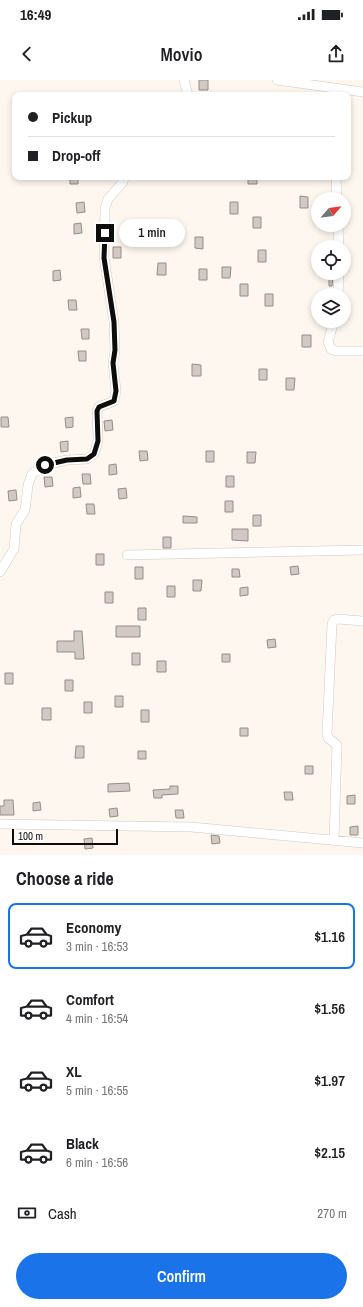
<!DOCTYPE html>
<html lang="en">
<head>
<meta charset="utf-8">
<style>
  :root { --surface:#fff; --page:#f2f2f2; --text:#202124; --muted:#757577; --line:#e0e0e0; --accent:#1a73e8 }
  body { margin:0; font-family:"Archivo Narrow",sans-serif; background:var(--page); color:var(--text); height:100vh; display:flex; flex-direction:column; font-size:15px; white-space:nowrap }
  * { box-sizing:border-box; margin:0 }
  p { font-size:13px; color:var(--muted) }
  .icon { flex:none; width:22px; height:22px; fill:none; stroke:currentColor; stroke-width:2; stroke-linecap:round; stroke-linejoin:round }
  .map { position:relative; height:775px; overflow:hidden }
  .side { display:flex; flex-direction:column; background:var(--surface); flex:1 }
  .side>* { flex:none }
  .guide { position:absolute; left:12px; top:12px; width:339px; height:88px; border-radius:8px; box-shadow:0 2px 6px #0003; display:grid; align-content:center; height:88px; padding:0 16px; background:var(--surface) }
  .needle { width:26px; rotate:62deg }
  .tools { position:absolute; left:311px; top:112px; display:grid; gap:8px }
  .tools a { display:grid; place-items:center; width:40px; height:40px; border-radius:50%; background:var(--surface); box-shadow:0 2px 6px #0003; font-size:20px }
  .scale { position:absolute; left:12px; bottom:10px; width:106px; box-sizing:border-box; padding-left:4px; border:2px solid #0f0d0b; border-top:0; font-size:11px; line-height:14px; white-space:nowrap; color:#0f0d0b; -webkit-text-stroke:3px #fff; paint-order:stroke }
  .end { position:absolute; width:18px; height:18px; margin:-9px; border:5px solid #0f0d0b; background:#fff; box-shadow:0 0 0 2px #fff }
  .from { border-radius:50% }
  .bubble { position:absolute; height:28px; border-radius:14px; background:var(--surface); box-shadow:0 2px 6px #0003; font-size:13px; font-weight:600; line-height:28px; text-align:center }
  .guide b { display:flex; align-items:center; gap:14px; height:38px; font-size:15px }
  .guide b+b { border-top:1px solid var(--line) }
  .guide i { width:10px; height:10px; background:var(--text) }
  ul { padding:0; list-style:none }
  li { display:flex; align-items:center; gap:12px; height:66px; margin:0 8px 6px; padding:0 8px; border:2px solid transparent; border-radius:8px }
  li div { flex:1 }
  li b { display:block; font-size:15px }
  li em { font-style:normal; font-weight:600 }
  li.selected { border-color:var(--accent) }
  li>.icon { width:36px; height:36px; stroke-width:1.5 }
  h2 { padding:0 16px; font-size:18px; line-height:48px }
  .pay { display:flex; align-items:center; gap:10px; height:44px; padding:0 16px; font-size:15px }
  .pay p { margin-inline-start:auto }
  .button { display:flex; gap:8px; margin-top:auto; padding:8px 16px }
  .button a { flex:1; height:46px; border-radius:24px; background:var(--accent); color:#fff; font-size:16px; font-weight:600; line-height:46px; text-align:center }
  .status { display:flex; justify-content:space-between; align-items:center; height:28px; padding:0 20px; background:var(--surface); direction:ltr }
  .status svg { height:11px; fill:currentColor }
  header { display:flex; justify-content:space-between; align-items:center; height:52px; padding:0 16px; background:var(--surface); font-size:18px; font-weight:600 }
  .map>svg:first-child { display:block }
  .building { fill:#d2c8c4; stroke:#968d89 }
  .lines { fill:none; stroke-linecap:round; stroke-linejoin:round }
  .minor-casing { stroke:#cfc9c1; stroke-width:10 }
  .minor { stroke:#fff; stroke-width:9 }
  .route { stroke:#0f0d0b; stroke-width:5 }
</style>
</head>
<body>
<div class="status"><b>16:49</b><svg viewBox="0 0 49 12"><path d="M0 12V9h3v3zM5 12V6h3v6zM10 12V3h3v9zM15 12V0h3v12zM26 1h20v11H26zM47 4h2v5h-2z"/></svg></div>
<header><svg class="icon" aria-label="back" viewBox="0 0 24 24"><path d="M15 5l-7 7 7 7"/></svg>Movio<svg class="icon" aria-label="share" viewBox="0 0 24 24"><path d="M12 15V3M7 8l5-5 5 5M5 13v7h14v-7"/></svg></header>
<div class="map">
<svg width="363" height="775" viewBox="0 0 363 775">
  <rect width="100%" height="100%" fill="#fdf7ef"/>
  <path class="building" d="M199,0h9v10h-9z
    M70,97h8v7h-8z
    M248,97h9v7h-9z
    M300,116l8,1v11h-8z
    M84,122l1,10 -8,1 -1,-10z
    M230,122h8v12h-8z
    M253,137h8v11h-8z
    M81,143l1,10 -8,1v-10z
    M195,157h8v12l-8,-1z
    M113,167h8v11h-8z
    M258,170h8v12h-8z
    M158,183h8v12h-9z
    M222,187h9l-1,11h-8z
    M199,189h8v11h-8z
    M60,190l1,10 -8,1v-10z
    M329,194h4l-1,12h-3z
    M240,204h8v12h-8z
    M265,214h8v12h-8z
    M68,220h8l1,10h-8z
    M81,249h8v10h-7z
    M302,255h9v12h-9z
    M78,271h8v10h-7z
    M192,284l9,1v11h-9z
    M259,289h8v11h-8z
    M286,298h9l-1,12h-8z
    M1,337h7l1,10h-8z
    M73,337v10l-7,1 -1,-10z
    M112,340l1,10 -8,1 -1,-10z
    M68,361v10l-7,1 -1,-10z
    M139,371h8l1,9 -8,1z
    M206,371h8v11h-8z
    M247,372h9l-1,11h-8z
    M116,384l1,10 -8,1v-10z
    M82,394h8l1,10h-8z
    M226,396h8v11h-8z
    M44,397h8l1,9 -8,1z
    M80,407l1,10 -8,1v-10z
    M126,408l1,10 -8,1 -1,-10z
    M16,410l1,10 -8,1 -1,-10z
    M225,421h8v11h-8z
    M86,424h8l1,10h-8z
    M253,435h8v11h-8z
    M183,436l14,1v6h-14z
    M232,449h16v12l-16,-1z
    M163,457h8v11h-8z
    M96,474h8v11h-8z
    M298,486l1,8 -8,1 -1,-8z
    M135,487h8v12h-8z
    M232,489h7l1,8h-8z
    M193,500h9l-1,11h-8z
    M167,506h8v11h-8z
    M248,507v8l-8,1v-8z
    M105,512h8v11h-8z
    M138,528h8v12h-8z
    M116,546h24v11h-24z
    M74,551h8l2,28h-9v-7h-18v-11h17z
    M275,559l1,8 -8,1 -1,-8z
    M132,573h8v12h-8z
    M222,574h8v8h-8z
    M157,581h9v11h-9z
    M5,593h8v11h-8z
    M65,600h8v11h-8z
    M115,616h8v11h-8z
    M84,622h8v11h-8z
    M42,628h9v12h-9z
    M141,630h8v12h-8z
    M240,648h8v8h-8z
    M76,666h8v12h-9z
    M138,671h8v8h-8z
    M305,686h8v8h-8z
    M129,703l1,8 -22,1v-8z
    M170,706h8v8l-16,1v3h-8l-1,-8 17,-1z
    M284,712h8l1,8h-8z
    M355,715v9h-8v-8z
    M4,720h9l1,15h-14v-9h4z
    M40,722l1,8 -8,1v-8z
    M117,728l1,8 -8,1 -1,-8z
    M175,730h8l1,8h-8z
    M358,746v9h-8v-8z
    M211,755l8,1 1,7 -8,1z
    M92,758l1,10 -8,1 -1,-10z"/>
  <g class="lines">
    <g class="minor-casing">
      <path id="minor" d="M184,0l4,15
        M277,0l86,12
        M336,97l1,22
        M338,145l1,22
        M338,215l1,-22
        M334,241l-6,21 3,7 5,2h27
        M127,475l236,-5
        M0,492l14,-23 2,-25 9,-14 3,-25 4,-11 13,-9 22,-5 20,-1 7,-5 4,-13 -1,-30 2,-4 15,-6 2,-10 -3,-28 2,-12 -1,-29 -10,-65 1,-49 3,-9 15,-17 1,-5
        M0,744l191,3 172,16
        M334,760l3,-95 -9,-7 -1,-4 5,-110 2,-4 4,-1 25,2"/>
    </g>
    <use href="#minor" class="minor"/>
  </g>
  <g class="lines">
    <path class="route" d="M45,385l22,-5 20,-1 7,-5 4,-13 -1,-30 2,-4 15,-6 2,-10 -3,-28 2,-13 -1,-28 -10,-64 1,-25"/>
  </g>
</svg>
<div class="tools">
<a><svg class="needle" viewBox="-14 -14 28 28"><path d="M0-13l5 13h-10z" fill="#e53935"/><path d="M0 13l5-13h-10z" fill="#757577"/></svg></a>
<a><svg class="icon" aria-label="locate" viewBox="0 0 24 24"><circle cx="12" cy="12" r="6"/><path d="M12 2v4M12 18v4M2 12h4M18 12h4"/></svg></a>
<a><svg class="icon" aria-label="layers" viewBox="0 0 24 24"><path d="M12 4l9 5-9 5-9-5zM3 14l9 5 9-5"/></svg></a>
</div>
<div class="scale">100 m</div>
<i class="end from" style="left:45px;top:385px"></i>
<i class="end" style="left:105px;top:153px"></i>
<div class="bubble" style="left:119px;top:139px;width:66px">1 min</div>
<div class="guide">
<b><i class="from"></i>Pickup</b>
<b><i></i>Drop-off</b>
</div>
</div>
<section class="side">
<h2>Choose a ride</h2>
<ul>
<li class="selected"><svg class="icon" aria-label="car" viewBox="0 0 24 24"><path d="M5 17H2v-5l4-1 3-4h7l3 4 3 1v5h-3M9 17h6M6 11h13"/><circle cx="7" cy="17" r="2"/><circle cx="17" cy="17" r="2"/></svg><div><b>Economy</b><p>3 min · 16:53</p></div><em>$1.16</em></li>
<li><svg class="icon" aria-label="car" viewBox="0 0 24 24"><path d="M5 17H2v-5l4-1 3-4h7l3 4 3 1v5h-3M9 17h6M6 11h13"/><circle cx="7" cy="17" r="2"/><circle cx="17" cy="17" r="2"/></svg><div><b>Comfort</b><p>4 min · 16:54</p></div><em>$1.56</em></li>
<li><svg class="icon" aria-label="car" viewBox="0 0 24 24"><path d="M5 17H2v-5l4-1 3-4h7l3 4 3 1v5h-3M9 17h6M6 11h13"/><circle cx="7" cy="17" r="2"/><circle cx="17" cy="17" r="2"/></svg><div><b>XL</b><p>5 min · 16:55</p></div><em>$1.97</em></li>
<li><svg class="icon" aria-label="car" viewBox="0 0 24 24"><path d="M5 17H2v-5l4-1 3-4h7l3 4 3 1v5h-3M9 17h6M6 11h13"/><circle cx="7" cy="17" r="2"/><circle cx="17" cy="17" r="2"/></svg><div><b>Black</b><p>6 min · 16:56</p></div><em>$2.15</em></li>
</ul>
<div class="pay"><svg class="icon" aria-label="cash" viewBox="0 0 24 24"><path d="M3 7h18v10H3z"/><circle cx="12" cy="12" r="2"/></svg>Cash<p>270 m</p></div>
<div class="button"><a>Confirm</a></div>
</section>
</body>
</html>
